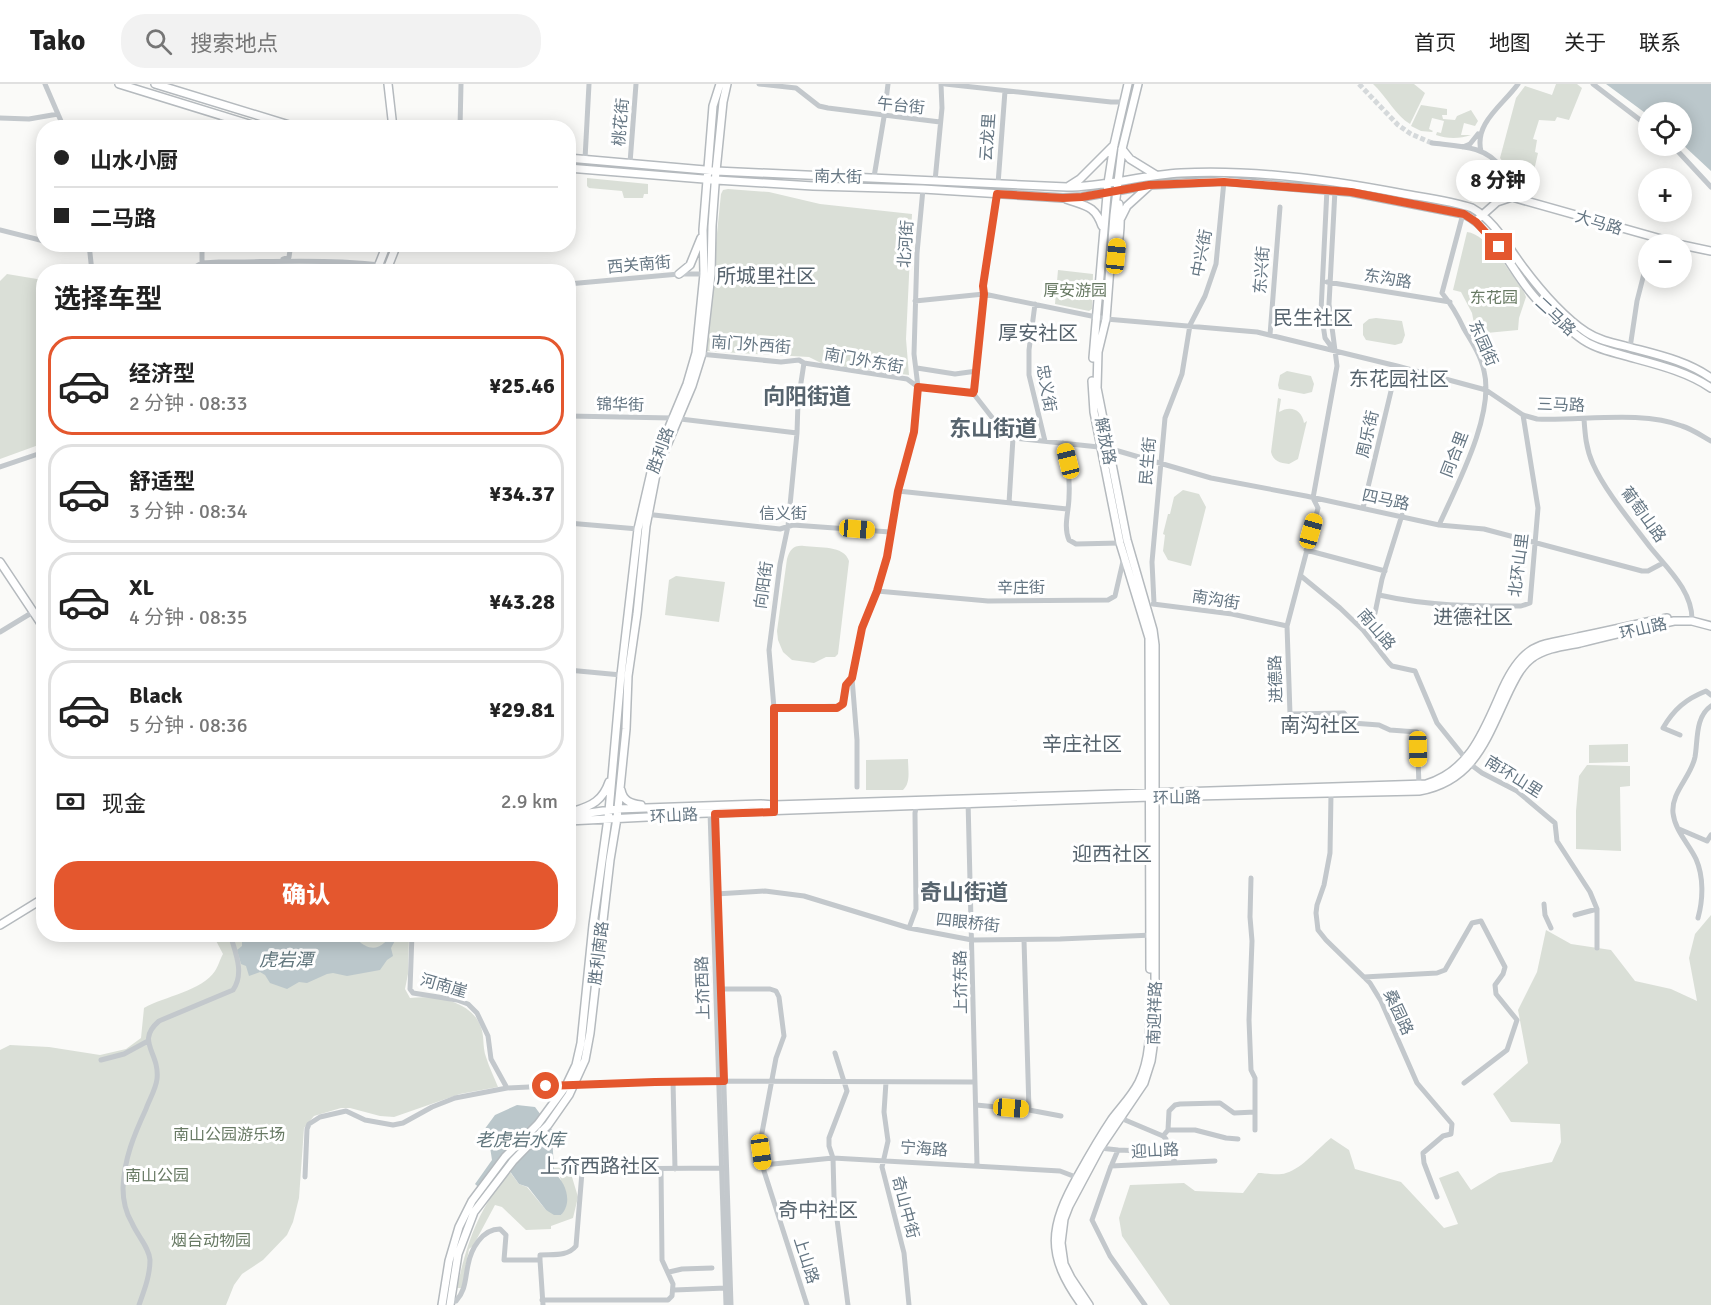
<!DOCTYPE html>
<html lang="zh">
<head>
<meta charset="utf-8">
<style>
  :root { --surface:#fff; --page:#f2f2f2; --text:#222; --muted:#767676; --line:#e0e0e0; --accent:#e4572e }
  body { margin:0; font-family:Signika,"Noto Sans SC",sans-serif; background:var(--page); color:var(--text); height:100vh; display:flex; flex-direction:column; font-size:22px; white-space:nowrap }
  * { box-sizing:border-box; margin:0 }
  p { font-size:20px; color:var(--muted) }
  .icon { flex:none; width:33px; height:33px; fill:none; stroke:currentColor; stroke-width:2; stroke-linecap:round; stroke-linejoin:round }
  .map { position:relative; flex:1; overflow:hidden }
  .sheet { position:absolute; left:36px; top:180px; width:540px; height:678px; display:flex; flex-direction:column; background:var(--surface); border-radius:24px; box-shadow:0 3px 15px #0003 }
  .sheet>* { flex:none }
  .hud { position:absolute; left:36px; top:36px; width:540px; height:132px; border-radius:24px; box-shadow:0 3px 15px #0003; display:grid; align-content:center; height:132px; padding:0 18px; background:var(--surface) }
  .controls { position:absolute; left:1638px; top:18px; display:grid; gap:12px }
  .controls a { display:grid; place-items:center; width:54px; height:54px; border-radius:50%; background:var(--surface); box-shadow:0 3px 15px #0003; font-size:30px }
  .end { position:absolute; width:27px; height:27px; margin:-14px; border:8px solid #e4572e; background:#fff; box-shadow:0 0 0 3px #fff }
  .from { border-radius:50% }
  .bubble { position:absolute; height:42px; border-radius:21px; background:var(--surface); box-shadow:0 3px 15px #0003; font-size:20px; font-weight:800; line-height:42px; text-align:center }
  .car { position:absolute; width:18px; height:36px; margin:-18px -9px; border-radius:8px; box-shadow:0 0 4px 2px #0007; background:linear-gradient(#f5c518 24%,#345 0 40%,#f5c518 0 76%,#345 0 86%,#f5c518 0) }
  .hud b { display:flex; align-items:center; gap:21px; height:57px; font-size:22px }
  .hud b+b { border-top:2px solid var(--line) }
  .hud i { width:15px; height:15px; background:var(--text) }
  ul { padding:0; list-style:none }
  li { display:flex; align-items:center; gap:18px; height:99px; margin:0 12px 9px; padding:0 6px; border:3px solid var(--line); border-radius:24px }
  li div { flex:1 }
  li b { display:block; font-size:22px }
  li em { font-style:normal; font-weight:800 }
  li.current { border-color:var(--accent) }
  li>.icon { width:54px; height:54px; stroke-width:1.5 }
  h2 { padding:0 18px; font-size:27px; line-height:72px }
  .pay { display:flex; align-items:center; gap:15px; height:66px; padding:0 18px; font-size:22px }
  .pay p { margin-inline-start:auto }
  .cta { display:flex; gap:12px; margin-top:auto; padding:12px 18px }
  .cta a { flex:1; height:69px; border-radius:24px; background:var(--accent); color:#fff; font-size:24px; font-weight:800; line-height:69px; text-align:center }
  header { display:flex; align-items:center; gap:36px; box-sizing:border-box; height:84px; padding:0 30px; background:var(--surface); border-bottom:2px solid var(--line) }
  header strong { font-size:28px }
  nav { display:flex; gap:33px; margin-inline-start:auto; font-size:21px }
  .search { width:420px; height:54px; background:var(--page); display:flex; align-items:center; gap:15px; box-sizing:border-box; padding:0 21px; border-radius:24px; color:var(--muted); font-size:22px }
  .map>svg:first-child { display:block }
  .green { fill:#dadfd7 }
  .water { fill:#bbc7cb }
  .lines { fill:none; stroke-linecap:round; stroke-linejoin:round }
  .minor-tunnel { stroke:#d5d9db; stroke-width:5; stroke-dasharray:5 2.5; stroke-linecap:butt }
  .major-casing { stroke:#b5babe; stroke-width:10 }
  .minor { stroke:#c3c8cc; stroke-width:5 }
  .major { stroke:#fff; stroke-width:7 }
  .route { stroke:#e4572e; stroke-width:8 }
  .labels { text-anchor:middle; stroke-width:6; stroke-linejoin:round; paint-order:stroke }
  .street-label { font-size:16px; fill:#657683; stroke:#fff }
  .park-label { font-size:16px; fill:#687a64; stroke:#fff }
  .water-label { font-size:18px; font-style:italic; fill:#60757c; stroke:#fff }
  .quarter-label { font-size:20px; fill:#57646e; stroke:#fff }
  .district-label { font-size:22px; font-weight:bold; fill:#57646e; stroke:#fff }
</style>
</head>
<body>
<header>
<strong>Tako</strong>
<div class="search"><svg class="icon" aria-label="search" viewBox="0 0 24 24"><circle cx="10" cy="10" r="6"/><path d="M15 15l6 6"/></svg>搜索地点</div>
<nav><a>首页</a><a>地图</a><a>关于</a><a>联系</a></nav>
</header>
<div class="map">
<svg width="1711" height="1221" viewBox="0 0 1711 1221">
  <rect width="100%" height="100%" fill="#fafaf8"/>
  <path class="green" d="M1373,0h41l11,9 -15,31c-14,-8 -24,-28 -37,-40z
    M1556,0h21l5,4 -13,32 -12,-3 -2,4 -16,-1 -6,19 4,1 -2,12 3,1 -8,35 -6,1 -24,-31 16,-60 9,-12 27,9z
    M1421,21l26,4v6h-5l1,4 12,1 2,-4 14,-6 7,11 -3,5 -11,-3 -3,12h10c-11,4 -24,4 -35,0l1,-3 4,1 3,-12 -12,-3 -3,11 4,2 -1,1 -11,-1 -10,-5z
    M587,94l61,6v10h-4l-1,4h-19l-2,-7 -33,-3 -2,-2z
    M728,105l41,3 51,12 92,10 -6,125 3,36 -86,-11 -14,-7 -104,-6 16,-157 2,-4z
    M1467,148c21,2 45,44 57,60l2,5 -7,21 -1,12 -42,4 -4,-21 -11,-21 -8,-2z
    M1058,186l35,4 -1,35 -3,2 -34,-7z
    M7,190l36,6 1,163 -44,16v-178z
    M1376,234l26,3 3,14 -3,8 -7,2 -29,-5 -3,-5v-11l6,-5z
    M1287,287l24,5 3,8 -2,8 -8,2 -25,-5 -1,-4 2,-10z
    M1278,314l3,1 -2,13c11,-7 23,-3 25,11l3,-2 -9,38 -9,5c-9,-1 -16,-3 -18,-12z
    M1183,406l16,4 7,13 -15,59 -23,-6 -5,-9 2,-16 -2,-1 5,-20h2l4,-17z
    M804,462c15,2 40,-1 45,15l-11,93 -3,3h-9l-12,6 -22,-3 -9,-8 -5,-12 -1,-9 10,-72c3,-10 7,-14 17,-13z
    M676,492l49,6 -6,40 -54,-7 4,-35z
    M1628,660v18l-39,1v-18z
    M908,675c0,11 3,24 -5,31h-37v-30z
    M1587,681l43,1v20l-10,1 1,64 -45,-2v-38l3,-35z
    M1711,831v390h-541l-48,-69 -3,-18 11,-33 54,-2 11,8 48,2 15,-20c8,0 20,3 28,0 17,-5 31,-24 45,-35l18,12 6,19 46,13 43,46 14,-4 -19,-46 19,-7 13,19 28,-17 53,-11 9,-20 -1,-18 -49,-2 -18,-28 35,-31 -10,-53 19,-38 9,-42 25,14 40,6 24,31 36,8 26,12 -8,-43 6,-24z
    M213,851h196l-1,39 -3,15 5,9c24,-3 60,2 70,27 5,10 2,21 6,32 3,10 8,20 12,30l-38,7 -66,23 -14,-1 -30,-8h-9l-27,8 -10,12 -5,70 -6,24 -6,13 -24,25 -21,14 -8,11 -8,20h-226v-255l10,-5 39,2 51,8 26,-6 15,-11 3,-30c21,-12 58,-17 71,-37 3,-4 5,-12 8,-17z
    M569,1083l9,30 -5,21 -22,8v3l-25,1 -24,-23 -7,-2 -22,41 -4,3 -7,39h-5c10,-46 21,-78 51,-114l2,-2 9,12 8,3 19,23 15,5 5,-9 -6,-29 -6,-4 -1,-5z"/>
  <path class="water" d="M1606,0h105v87l-29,-27v-32h-34v3z
    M242,851h117l-1,5c7,8 18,11 26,3 3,-2 3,-6 5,-8h9l-7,13 2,8 -6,4 -7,10 -33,6 -14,-3 -6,1 -20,9 -8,-1 -12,7 -17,-6 -5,-8 -5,-3 -11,4 -3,-10 -5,-2 -4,-14 5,-4z
    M517,1021l18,2 17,23 2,43c12,9 19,30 7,42h-7l-8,-5 -18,-23 -9,-3 -10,-14 -20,27 -14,-13 17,-24 -2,-13 -9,-13 14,-19z"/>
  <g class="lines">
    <path class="minor-tunnel" d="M1359,0l39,41 13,9 21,9"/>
    <g class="major-casing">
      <path id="major" d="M119,0l143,44
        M155,0l144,44
        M388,0l5,44
        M1122,65l8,10 26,16
        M568,74l148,13 351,16c38,0 75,-12 114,-14 73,-4 151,7 223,21 23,4 47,7 68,14 23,13 35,38 51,59 18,24 38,48 63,65 12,8 26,11 39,14 29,8 61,14 86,32
        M568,84l148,12 97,6 110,3 140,9 19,-1 67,-12 75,-4 127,11 113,22c31,15 46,54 68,80 13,16 30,30 47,43 14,11 30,14 47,19 29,8 60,15 85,32
        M1069,102l11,-7 34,-34
        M1066,115c19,7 29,6 36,27
        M1497,118l7,-17 -2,-15
        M1121,134l6,-12 22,-20
        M1479,134l18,-16 15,-5 167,47
        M1682,161l29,6
        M1112,183c7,-19 10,-43 7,-63
        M376,188l11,-28
        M386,188l11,-28
        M679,190l11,-9 11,-27
        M1093,274l15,-175 6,-38 14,-61
        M1092,297l2,31 26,131 29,95 1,331
        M0,478l44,66
        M621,706c2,11 10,14 20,15
        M574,727c18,-5 29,-11 35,-29
        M568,730l21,-1 28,-4 144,-5 13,1 652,-21c45,-13 59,-56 77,-96 6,-13 14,-28 27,-37 13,-9 32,-10 48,-14 29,-6 59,-13 89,-19
        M568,737l99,-5 13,-2 470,-17 269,-6c56,-10 68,-54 90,-100 6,-12 12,-25 23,-33 13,-10 33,-12 48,-15 31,-8 62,-15 94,-22h18l19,5
        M0,841l44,-27
        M442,1221l7,-44 10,-34 13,-26 33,-44 33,-33 28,-38 10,-21 5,-22 12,-118 16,-114 12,-136 17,-146 14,-61 35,-84 9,-31 8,-79 -1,-44 10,-124 7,-22
        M450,1221l8,-51 16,-42 39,-51 35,-36 21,-30 16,-35 5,-27 20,-173 7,-42 9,-89 2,-53 9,-62 9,-88 11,-57 35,-83 10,-32 9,-80 1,-48 4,-55 7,-69 4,-18
        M1082,1221c-37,-51 -33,-78 -3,-131 10,-18 21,-37 33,-55 9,-12 20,-23 27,-37 12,-25 11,-54 11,-81
        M1089,1221l-18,-27 -7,-14 -3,-21 3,-24 5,-13 31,-58 44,-65 7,-22 4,-28v-388l-2,-15 -26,-90 -30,-152 1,-36 8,-33 8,-104 8,-66 16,-65"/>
    </g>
    <path class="minor" d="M45,0l19,44
      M759,0l37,4 23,18 9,2 112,14
      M945,0l166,18h13
      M1593,0l55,42
      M0,34l29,1 29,-5
      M220,44l4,-13
      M460,44l1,-44
      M1432,59c24,3 55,2 70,26 6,10 9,20 17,29
      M1673,62l38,41
      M1463,63l7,-3 8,-10
      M1481,67c-7,-28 22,-46 37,-67
      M585,75l4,-75
      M630,79l6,-79
      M874,93l10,-60 4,-33
      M935,97l7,-73 -1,-24
      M998,100l7,-93
      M1327,105l-6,122 4,27 8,11
      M1335,106l-6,114 8,62 -24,132 5,10 -31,118 3,88 54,-1 8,10 27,2 11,5 27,2 2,53
      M0,146l44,11
      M61,160l28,2
      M89,160l3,28
      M202,160v19
      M1652,160l2,-6
      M283,175l6,-2 2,-13
      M187,188l15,-9 17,-1c69,0 137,-5 205,10
      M1327,198l123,20
      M568,200l111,-10h28
      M915,217l69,-7 122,25 151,13 140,34 89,24 37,25 14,4c44,2 105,-9 145,7 10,3 20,10 29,15
      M1035,220l-6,46v25l16,66
      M1270,251l10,-128
      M1630,264l7,-47 11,-43
      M700,270l81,8 18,-2 5,3 103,16 11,8 52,5 3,1 28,36 12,9 95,10 103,30 95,18 133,29 45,4 158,42h6l15,-8
      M917,284l38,6 22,-3
      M973,309l2,-6 9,-93 -1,-8 14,-92
      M568,332l104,2 125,15
      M1584,335c1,15 2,30 9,45 12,27 39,59 57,83 17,21 43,44 42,74
      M1063,359c5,18 7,36 6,54 0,14 -6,29 0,43l7,4 44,-1
      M0,383l44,-15
      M898,407l169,18
      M1009,419l4,-65
      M1363,424l34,-142
      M645,430l135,15 13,-4 97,7
      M568,439l70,6
      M1439,441c18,-40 56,-111 45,-154 -3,-15 -12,-29 -20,-42 -6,-13 -13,-25 -22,-36l22,-83
      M1306,466l79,21
      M1301,492l39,32 23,22 26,33 3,3 23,5 22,52 33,41 12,9 35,18 38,32 2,18 33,51 7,17v39
      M877,507l111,10 120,-1 7,-4 9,-39 6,-3
      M1379,511c49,11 92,11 142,11l9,-3 8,-95 -15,-93
      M1154,519l-2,-41 13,-144 17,-44 8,-49 15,-29 11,-32 8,-83
      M1153,520l79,10 55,12
      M1363,546l12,-17 7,-34 20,-64
      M0,548l33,-20
      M568,586l53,5
      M852,594l5,62v47
      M774,624l67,-2 5,-21 6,-7 10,-50 15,-37 10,-34 11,-66 15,-59 5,-45 -4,-33 3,-101 6,-64
      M1680,651l-17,-7c11,-19 23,-29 43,-37l5,4
      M1331,710l-1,59 -6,32 -7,20 -1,8 2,17 8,10 44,43 11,18 36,82 35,41 -1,10 -8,2 -20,17 1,10 13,34
      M968,716l9,365
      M774,722v-98l-5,-58 11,-86 8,-38 9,-93 1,-31 6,-39
      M715,725l16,496
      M710,728l16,493
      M1679,745l28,12 4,-6
      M1251,794l-1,39 2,24 -3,79 2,50 4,8v52
      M716,810l49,-3 39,5 105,32 63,12 88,-1 93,-4
      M1544,820l1,11 6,13
      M1575,831l22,-6
      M1698,834c5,-18 6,-41 -2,-59 -7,-15 -21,-28 -23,-46 -2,-21 18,-36 22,-56 3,-17 0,-40 16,-51
      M909,844l7,-19 -1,-96 1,-5 3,-2
      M89,850l3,5
      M412,850l-2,55 3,4 44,7 11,4 9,9 11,23 3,23 16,29
      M1024,856l5,170
      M1364,893l73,-4 8,-3 27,-47 9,-2 24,46 -2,7 -8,11 1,9 21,26 -10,30 -43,33
      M721,905h49l6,2 3,6 5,39 -8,22 -15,80 3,33 43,134
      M835,969l12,38 -18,47v8l4,12 1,38 14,109
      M101,976l23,-6 24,-13
      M673,997l2,88
      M886,998l-2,30 4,29 -6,26 22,86 5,52
      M976,1021l53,5 32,6
      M1118,1033l45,19 3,3 1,7
      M1168,1046l1,-19 6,-6 5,-1 40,-1 14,10 21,-1
      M1163,1052l5,-6h27l31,8 12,1
      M1100,1064l18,2
      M1112,1080l6,-14 25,1 24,-5 4,2 3,6v9
      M763,1081l70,-7 227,13 21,8
      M305,1093l2,-48 2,-5 11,-7 26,-6 19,9 28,5 10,-2 29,-16 23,-9 52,-10 148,-7 320,1
      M540,1176l3,45
      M669,1188l13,-3 30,-1
      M674,1206l52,-2
      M542,1216h126l4,-4 1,-12 -11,-24 -1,-91
      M450,1218l6,-1c10,-11 9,-22 12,-36 3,-16 14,-36 32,-36l6,6 -2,25h36v-5c13,-1 27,2 36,-9l6,-74 3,-3 140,-1
      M139,1221c5,-14 11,-29 11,-45 -1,-13 -13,-25 -18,-37 -6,-10 -9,-23 -9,-35 1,-29 11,-53 23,-79 3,-9 10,-20 11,-30 3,-27 -22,-37 2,-58l74,-31c12,-17 2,-38 -3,-56
      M1145,1221l-35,-49 -18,-36 19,-54 104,-5"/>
    <use href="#major" class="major"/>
  </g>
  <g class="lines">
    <path class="route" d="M546,1002l109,-4 69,-1 -9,-267 59,-2v-104h63l6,-4 3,-19 6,-7 10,-50 15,-37 10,-34 11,-66 16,-59 4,-45 55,6 1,-2 10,-97 -1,-8 14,-92 66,4 19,-1 67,-12 75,-3 127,10 113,22 12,8 23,25"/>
  </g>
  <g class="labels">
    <g class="street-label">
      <text transform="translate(901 21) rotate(6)" y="6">午台街</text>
      <text transform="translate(620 38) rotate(-85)" y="6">桃花街</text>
      <text transform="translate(987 53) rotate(-86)" y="6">云龙里</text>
      <text transform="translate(838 92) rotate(1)" y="6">南大街</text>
      <text transform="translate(1599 138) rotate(17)" y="6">大马路</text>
      <text transform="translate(905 160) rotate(-86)" y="6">北河街</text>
      <text transform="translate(1201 169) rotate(-79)" y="6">中兴街</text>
      <text transform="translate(639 180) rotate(-5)" y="6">西关南街</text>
      <text transform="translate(1261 186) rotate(-86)" y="6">东兴街</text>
      <text transform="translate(1388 194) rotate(9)" y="6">东沟路</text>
      <text transform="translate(1556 232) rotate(43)" y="6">二马路</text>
      <text transform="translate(1484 259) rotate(66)" y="6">东园街</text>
      <text transform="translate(751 260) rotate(4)" y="6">南门外西街</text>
      <text transform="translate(864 276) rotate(10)" y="6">南门外东街</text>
      <text transform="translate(1047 304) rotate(80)" y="6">忠义街</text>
      <text transform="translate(620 320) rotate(1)" y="6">锦华街</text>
      <text transform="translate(1561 320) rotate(2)" y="6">三马路</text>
      <text transform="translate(1367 350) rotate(-77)" y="6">周乐街</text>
      <text transform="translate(1106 357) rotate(79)" y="6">解放路</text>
      <text transform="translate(660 366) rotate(-70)" y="6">胜利路</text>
      <text transform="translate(1454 370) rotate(-69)" y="6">同合里</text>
      <text transform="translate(1147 377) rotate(-85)" y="6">民生街</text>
      <text transform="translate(1386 415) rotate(12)" y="6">四马路</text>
      <text x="783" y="435">信义街</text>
      <text transform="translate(1644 430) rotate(54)" y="6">葡萄山路</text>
      <text transform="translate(1518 481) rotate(-83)" y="6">北环山里</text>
      <text transform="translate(763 501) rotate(-82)" y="6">向阳街</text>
      <text x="1021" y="509">辛庄街</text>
      <text transform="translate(1216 515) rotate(9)" y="6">南沟街</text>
      <text transform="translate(1643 544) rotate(-13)" y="6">环山路</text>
      <text transform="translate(1377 545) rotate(49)" y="6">南山路</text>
      <text transform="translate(1275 595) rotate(-92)" y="6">进德路</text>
      <text transform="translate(1514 692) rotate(32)" y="6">南环山里</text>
      <text transform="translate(1177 713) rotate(-1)" y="6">环山路</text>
      <text transform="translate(674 731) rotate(-3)" y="6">环山路</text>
      <text transform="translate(968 838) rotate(6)" y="6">四眼桥街</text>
      <text transform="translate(598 869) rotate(-83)" y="6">胜利南路</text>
      <text transform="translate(960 898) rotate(-91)" y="6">上夼东路</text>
      <text transform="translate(444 901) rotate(16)" y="6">河南崖</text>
      <text transform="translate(702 904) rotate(-92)" y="6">上夼西路</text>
      <text transform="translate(1399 928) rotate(65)" y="6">桑园路</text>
      <text transform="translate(1154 929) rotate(-88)" y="6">南迎祥路</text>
      <text transform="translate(924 1064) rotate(4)" y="6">宁海路</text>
      <text transform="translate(1155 1066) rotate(-3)" y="6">迎山路</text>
      <text transform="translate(906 1123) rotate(75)" y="6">奇山中街</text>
      <text transform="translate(807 1176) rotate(72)" y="6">上山路</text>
    </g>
    <g class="park-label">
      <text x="1075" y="212">厚安游园</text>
      <text x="1494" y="219">东花园</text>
      <text x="229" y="1056">南山公园游乐场</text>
      <text x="157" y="1097">南山公园</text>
      <text x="211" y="1162">烟台动物园</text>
    </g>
    <g class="water-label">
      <text x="286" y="882">虎岩潭</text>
      <text x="520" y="1062">老虎岩水库</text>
    </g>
    <g class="quarter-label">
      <text x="766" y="199">所城里社区</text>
      <text x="1313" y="241">民生社区</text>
      <text x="1038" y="256">厚安社区</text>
      <text x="1399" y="302">东花园社区</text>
      <text x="1473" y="540">进德社区</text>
      <text x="1320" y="648">南沟社区</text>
      <text x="1082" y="667">辛庄社区</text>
      <text x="1112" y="777">迎西社区</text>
      <text x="600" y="1089">上夼西路社区</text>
      <text x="818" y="1133">奇中社区</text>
    </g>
    <g class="district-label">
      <text x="807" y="320">向阳街道</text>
      <text x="993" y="352">东山街道</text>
      <text x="964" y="816">奇山街道</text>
    </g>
  </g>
</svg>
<div class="controls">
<a><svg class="icon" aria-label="locate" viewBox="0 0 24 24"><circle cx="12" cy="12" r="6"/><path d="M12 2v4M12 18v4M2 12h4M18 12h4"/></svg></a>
<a>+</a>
<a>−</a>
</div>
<i class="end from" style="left:546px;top:1002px"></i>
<i class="end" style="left:1499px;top:163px"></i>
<div class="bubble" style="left:1456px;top:76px;width:84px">8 分钟</div>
<i class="car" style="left:1116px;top:172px;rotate:6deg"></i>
<i class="car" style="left:1068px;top:377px;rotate:346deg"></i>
<i class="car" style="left:857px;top:445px;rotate:95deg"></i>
<i class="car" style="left:1311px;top:447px;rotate:16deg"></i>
<i class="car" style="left:1418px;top:665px;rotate:179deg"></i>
<i class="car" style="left:1011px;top:1024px;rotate:95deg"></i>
<i class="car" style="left:761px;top:1068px;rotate:172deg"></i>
<div class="hud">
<b><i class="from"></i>山水小厨</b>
<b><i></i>二马路</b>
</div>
<section class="sheet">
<h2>选择车型</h2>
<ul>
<li class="current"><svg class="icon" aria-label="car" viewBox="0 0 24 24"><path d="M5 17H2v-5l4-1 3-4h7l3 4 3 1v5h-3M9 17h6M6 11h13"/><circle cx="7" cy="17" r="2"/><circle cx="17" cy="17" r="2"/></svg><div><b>经济型</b><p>2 分钟 · 08:33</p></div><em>¥25.46</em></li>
<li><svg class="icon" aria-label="car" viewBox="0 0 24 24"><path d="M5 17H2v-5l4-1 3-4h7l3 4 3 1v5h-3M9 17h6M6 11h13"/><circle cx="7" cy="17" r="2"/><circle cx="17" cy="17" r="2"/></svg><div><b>舒适型</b><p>3 分钟 · 08:34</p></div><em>¥34.37</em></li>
<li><svg class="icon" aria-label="car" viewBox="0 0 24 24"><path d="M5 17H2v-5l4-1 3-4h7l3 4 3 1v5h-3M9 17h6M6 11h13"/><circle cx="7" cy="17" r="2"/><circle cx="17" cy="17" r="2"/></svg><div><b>XL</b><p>4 分钟 · 08:35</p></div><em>¥43.28</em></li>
<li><svg class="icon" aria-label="car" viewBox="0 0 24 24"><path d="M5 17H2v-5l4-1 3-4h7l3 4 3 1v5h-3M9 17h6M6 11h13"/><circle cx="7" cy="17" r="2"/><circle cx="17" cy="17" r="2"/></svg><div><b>Black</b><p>5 分钟 · 08:36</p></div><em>¥29.81</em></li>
</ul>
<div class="pay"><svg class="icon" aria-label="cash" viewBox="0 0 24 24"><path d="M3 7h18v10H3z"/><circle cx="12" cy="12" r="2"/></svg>现金<p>2.9 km</p></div>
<div class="cta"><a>确认</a></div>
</section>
</div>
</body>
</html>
